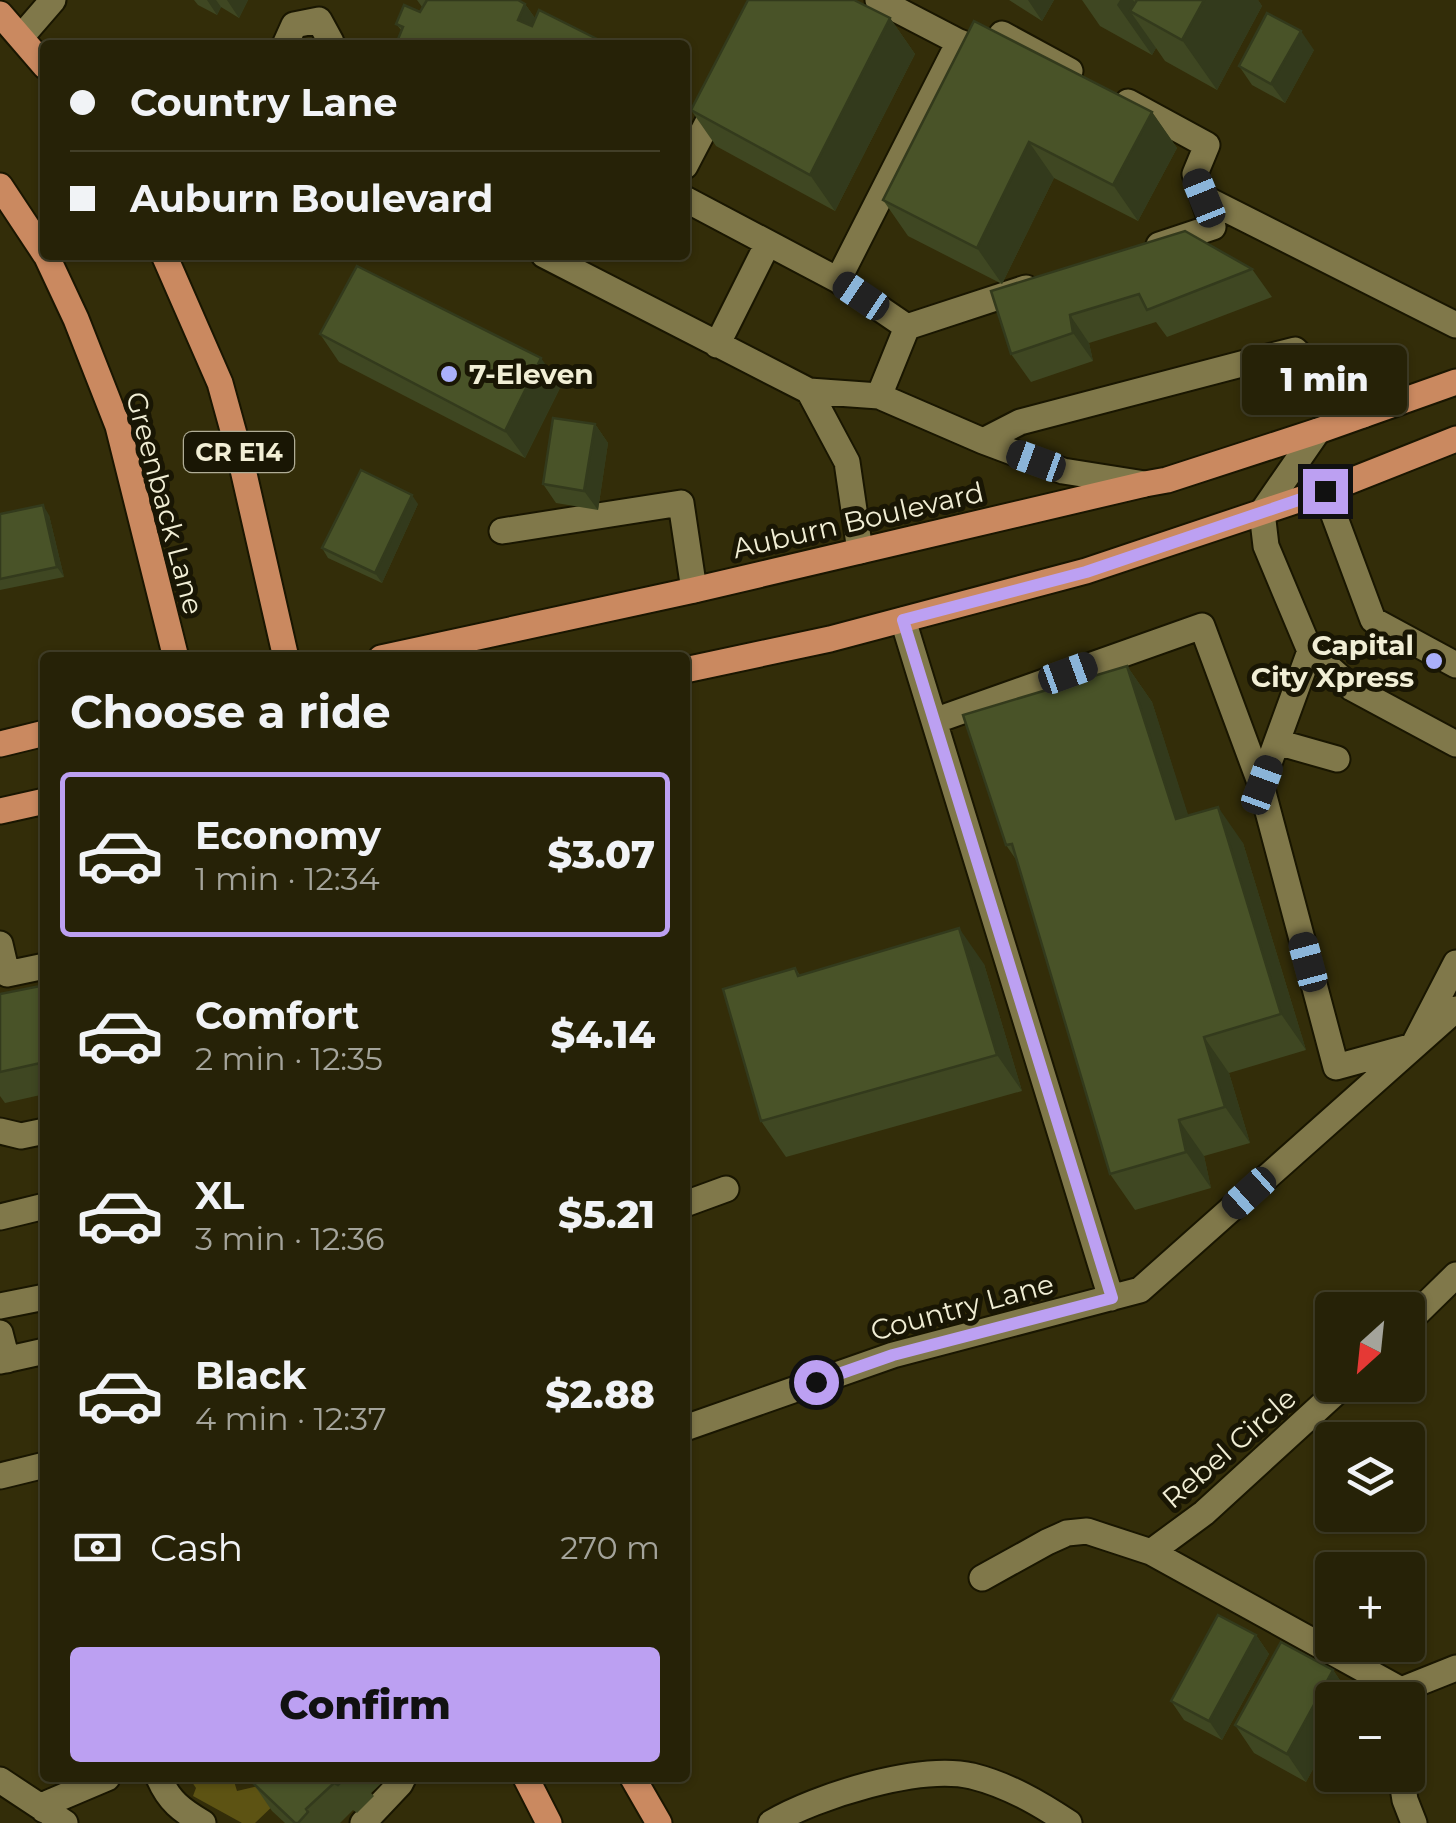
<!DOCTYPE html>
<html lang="en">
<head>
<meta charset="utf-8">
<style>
  :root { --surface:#262207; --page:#2e2a11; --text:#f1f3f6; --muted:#a4a49b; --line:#423f28; --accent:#bca0f2 }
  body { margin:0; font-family:Montserrat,sans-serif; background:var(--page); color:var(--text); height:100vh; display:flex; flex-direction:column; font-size:38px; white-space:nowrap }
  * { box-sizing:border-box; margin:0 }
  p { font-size:32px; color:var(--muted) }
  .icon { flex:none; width:55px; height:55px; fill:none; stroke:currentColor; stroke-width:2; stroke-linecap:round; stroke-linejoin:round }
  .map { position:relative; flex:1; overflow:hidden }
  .sheet { position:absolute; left:40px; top:652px; width:650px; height:1130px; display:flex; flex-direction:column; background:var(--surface); border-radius:10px; box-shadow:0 2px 8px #0004,0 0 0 2px var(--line) }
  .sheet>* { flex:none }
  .guide { position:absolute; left:40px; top:40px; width:650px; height:220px; border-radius:10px; box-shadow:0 2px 8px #0004,0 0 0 2px var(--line); display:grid; align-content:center; height:220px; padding:0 30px; background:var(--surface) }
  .needle { width:65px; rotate:207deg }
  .tools { position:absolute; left:1315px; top:1292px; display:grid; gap:20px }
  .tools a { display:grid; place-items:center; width:110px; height:110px; border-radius:10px; background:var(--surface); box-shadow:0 2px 8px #0004,0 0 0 2px var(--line); font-size:50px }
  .end { position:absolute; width:45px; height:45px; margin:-22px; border:12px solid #bca0f2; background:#111; box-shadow:0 0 0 5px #111 }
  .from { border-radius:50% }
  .bubble { position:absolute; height:70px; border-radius:10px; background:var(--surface); box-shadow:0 2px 8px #0004,0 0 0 2px var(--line); font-size:32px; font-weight:800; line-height:70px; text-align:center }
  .car { position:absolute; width:30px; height:60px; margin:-30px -15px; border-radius:12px; box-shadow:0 0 8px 2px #0007; background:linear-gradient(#222 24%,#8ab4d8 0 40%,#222 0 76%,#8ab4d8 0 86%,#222 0) }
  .guide b { display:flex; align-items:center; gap:35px; height:95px; font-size:38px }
  .guide b+b { border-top:2px solid var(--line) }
  .guide i { width:25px; height:25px; background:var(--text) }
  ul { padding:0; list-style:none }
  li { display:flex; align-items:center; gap:30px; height:165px; margin:0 20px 15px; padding:0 10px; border:5px solid transparent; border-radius:10px }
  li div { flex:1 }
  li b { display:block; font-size:38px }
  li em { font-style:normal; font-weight:800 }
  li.current { border-color:var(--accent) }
  li>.icon { width:90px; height:90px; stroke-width:1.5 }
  h2 { padding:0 30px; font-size:45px; line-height:120px }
  .pay { display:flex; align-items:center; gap:25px; height:110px; padding:0 30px; font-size:38px }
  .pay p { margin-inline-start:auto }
  .button { display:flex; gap:20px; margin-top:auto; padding:20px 30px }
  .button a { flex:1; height:115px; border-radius:10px; background:var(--accent); color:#111; font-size:40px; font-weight:800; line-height:115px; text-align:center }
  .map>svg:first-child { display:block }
  .green { fill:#5d5313 }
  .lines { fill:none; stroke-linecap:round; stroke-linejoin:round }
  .minor-casing { stroke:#191601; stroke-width:29 }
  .major-casing { stroke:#191601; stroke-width:29 }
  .minor { stroke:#80784a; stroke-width:25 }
  .major { stroke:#ca8960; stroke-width:25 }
  .wall { fill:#3f4722 }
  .shaded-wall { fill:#333a1c }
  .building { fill:#495328; stroke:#333a1c; stroke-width:2.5 }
  .route { stroke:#bca0f2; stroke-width:12 }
  .poi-dot { fill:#aab0fb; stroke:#191604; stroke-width:4 }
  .labels { text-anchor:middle; stroke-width:10; stroke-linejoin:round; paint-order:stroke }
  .shield { fill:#191604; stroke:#b0ad96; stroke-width:2.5 }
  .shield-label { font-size:25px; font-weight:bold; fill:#f1eed5 }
  .poi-label { font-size:28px; font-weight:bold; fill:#f1eed5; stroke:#191604; text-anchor:start }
  .street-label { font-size:28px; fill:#f1eed5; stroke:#191604 }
</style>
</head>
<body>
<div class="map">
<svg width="1456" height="1823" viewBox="0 0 1456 1823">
  <rect width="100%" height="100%" fill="#332d09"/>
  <path class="green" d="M194,1778h39l4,13 54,-13h11l-47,45h-13l-49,-27 3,-8 -6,-9z"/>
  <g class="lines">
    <g class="minor-casing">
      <path id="minor" d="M878,0l81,42
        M21,37l32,-37
        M285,45l9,-20 25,-5 12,22 -1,3
        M1128,102l79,43 -12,29 18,53 -54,18
        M685,166l35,-67
        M1204,198l252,127
        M685,199l153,81
        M544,255l265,136 70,5 104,45 80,30 82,13
        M907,327l-69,-47 121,-238 28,11 15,-19 68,37
        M717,345l51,-102
        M809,391l38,71 13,89
        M879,396l28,-69 119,-39
        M1318,431l-56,81 4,34 44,105 42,37 104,56
        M983,441l37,-19 275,-72 68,65
        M1325,491l48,129 83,45
        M502,531l179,-28 13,87
        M903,620l208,678
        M1310,651l-49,134 75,282 77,-21 43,-83
        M934,721l268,-95 59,159
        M1277,742l60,17
        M0,944l7,30 38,-8
        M0,1131l21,5 24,-5
        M685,1204l41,-15
        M0,1217l45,-11
        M0,1306l45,-9
        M1408,1322l48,-47
        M0,1333l7,27
        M0,1361l45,-10
        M685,1428l208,-73 247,-65 316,-281
        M0,1476l45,-11
        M1151,1552l53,-39 140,-128
        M982,1578l65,-36 20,-9 20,-2 64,21 250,138
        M1401,1690l55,-22
        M1401,1775l4,25 9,23
        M159,1778c10,23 22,32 44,45
        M0,1780l65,43
        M44,1810l4,-7 59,-25
        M363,1823l37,-39 3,-6
        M771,1823c46,-27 148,-59 201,-47 36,9 67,27 97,47"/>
    </g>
    <g class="major-casing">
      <path id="major" d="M0,14l45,52
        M0,186l45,68
        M46,255l30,64 42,107 58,232
        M164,255l56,128 19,69 47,206
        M381,658l313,-68 451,-106 22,-4 151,-49 138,-49
        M685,670l145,-31 256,-68 239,-80 131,-52
        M0,744l45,-11
        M0,811l45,-10
        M526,1778l23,45
        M633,1778l26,45"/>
    </g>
    <use href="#minor" class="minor"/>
    <use href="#major" class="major"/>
  </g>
  <path class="wall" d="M194,0h54l-9,18 -18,-11 -4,8 -19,-10z
    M417,0h101l7,4 10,14 74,27 -207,-14 -6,-7 24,-12 2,-5z
    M1009,0h45l-12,21z
    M1082,0h176l4,6 -45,84 -52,-29 -9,-13 -4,7 -52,-29z
    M890,18l25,36 -80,157 -119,-65 -25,-36z
    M974,21l178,91 25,36 -39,73 -84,-43 -52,106 -94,-48 -25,-36z
    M1314,50l-29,53 -33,-18 -13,-19z
    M1252,269l20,28 -105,40 -11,-15 -67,21 4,18 -62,21 -20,-28 -20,-63z
    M320,334l241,52 -36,72 -186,-96z
    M595,424l13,19 -10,67 -42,-7 -13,-19z
    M418,504l-36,79 -54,-25 -6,-10z
    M0,514l49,1 15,62 -64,13z
    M1127,666l25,36 36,114 55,27 63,207 -77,23 21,70 -46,13 7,32 -76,22 -25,-36 -93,-313 -11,-16z
    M984,964l38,127 -236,66 -25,-36 34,-153 5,7z
    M45,985v109l-40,9 -5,-7v-102z
    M1256,1635l13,19 -47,86 -38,-20 -13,-19z
    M1333,1670l19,28 -20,2v34l-26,48 -52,-29 -19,-28z
    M258,1778h129l-16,15 3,3 -17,17 -4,-3 -13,13h-55l-13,-12 -19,-28z"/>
  <path class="shaded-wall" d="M207,0h9l5,7 -4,8z
    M227,0h21l-9,18z
    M1028,0h26l-12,21z
    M1120,0h13l16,22 -19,-11 26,37 -4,7 -35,-50z
    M1204,0h54l4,6 -45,84 -35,-50z
    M525,4l29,41 -36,-25z
    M890,18l25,36 -80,157 -25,-36z
    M1301,31l13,19 -29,53 -14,-19z
    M1152,112l25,36 -39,73 -25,-36z
    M1029,142l25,36 -52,106 -25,-36z
    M1070,315l19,28 4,18 -20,-28z
    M541,358l20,28 -36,72 -20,-27z
    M595,424l13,19 -10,67 -14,-19z
    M412,495l6,9 -36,79 -7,-10z
    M43,505l6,10 15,62 -7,-10z
    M1127,666l25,36 49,153 -25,-36z
    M1218,807l25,36 63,207 -25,-36z
    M959,928l25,36 38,127 -25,-36z
    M1204,1037l25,36 21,70 -25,-36z
    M1179,1120l25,36 7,32 -25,-36z
    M1256,1635l13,19 -47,86 -13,-19z
    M1333,1670l19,28 -1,2h-19v34l-26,48 -19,-28z"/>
  <path class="building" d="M427,0h91l7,4 -7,16 14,6 7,-16 70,35 -213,-1 7,-17 -7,-3 8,-19 16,7z
    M748,0h106l36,18 -80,157 -119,-65z
    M1137,0h67l-22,40 -52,-29z
    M1267,13l34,18 -30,53 -32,-18z
    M974,21l178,91 -39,73 -84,-43 -52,106 -94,-48z
    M1185,231l67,38 -105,41 -8,-16 -69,21 3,18 -62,21 -20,-63z
    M357,266l184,92 -36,73 -185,-97z
    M553,418l42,6 -11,67 -41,-7z
    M361,470l51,25 -37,78 -53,-25z
    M43,505l14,62 -57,12v-65z
    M1127,666l49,153 42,-12 63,207 -77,23 21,70 -46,13 7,32 -76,22 -98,-330 -6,1 -43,-130z
    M959,928l38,127 -236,66 -38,-132 72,-21 3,8z
    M45,985v77l-45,10v-78z
    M1218,1615l38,20 -47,86 -38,-20z
    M1281,1642l52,28 -46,84 -52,-29z
    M258,1778h87l-7,7 -4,-2 -28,26 2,3 -10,11h-3l-42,-40z"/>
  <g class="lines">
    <path class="route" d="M816,1382l77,-27 219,-57 -209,-678 183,-48 239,-81"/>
  </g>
  <g class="poi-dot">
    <circle cx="449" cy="374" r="10"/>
    <circle cx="1434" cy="661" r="10"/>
  </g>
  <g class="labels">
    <rect class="shield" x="184" y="432" width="110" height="40" rx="8"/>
    <g class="shield-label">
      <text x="239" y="461">CR E14</text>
    </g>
    <g class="poi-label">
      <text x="469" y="384">7-Eleven</text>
      <text x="1414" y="655" text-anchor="end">Capital<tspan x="1414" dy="32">City Xpress</tspan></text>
    </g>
    <g class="street-label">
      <text transform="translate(165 503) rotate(75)" y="10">Greenback Lane</text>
      <text transform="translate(858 520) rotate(-13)" y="10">Auburn Boulevard</text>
      <text transform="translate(962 1307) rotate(-15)" y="10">Country Lane</text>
      <text transform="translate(1229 1448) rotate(-41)" y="10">Rebel Circle</text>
    </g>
  </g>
</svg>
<div class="tools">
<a><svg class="needle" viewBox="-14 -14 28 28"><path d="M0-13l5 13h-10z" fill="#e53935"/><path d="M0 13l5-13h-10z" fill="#a4a49b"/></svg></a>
<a><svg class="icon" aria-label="layers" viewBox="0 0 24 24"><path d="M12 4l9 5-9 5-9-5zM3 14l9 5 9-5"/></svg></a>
<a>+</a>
<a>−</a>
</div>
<i class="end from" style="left:816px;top:1382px"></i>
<i class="end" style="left:1325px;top:491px"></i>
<div class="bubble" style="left:1242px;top:345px;width:165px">1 min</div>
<i class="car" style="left:1204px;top:198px;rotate:338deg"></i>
<i class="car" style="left:861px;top:296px;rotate:304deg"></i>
<i class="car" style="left:1036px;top:461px;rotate:290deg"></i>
<i class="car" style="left:1068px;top:673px;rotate:70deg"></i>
<i class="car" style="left:1262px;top:785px;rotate:20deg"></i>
<i class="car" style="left:1308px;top:962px;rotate:345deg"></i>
<i class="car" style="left:1249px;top:1193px;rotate:228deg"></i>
<div class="guide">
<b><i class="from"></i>Country Lane</b>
<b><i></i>Auburn Boulevard</b>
</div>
<section class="sheet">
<h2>Choose a ride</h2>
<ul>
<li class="current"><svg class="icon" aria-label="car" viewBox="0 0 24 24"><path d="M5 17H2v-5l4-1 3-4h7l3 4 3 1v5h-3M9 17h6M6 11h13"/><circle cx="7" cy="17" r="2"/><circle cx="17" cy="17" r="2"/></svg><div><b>Economy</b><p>1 min · 12:34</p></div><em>$3.07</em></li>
<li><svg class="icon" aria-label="car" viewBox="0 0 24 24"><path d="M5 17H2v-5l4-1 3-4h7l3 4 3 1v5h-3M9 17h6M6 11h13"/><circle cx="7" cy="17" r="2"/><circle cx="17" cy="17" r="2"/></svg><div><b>Comfort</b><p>2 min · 12:35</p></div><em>$4.14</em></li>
<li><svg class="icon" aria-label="car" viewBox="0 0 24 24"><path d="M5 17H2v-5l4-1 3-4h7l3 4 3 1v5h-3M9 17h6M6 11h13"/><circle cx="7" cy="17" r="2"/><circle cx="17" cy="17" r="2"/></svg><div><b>XL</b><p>3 min · 12:36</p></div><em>$5.21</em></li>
<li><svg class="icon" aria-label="car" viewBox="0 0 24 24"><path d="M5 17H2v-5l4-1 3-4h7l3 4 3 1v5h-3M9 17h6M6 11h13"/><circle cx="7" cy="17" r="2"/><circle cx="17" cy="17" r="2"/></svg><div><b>Black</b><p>4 min · 12:37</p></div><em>$2.88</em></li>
</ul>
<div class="pay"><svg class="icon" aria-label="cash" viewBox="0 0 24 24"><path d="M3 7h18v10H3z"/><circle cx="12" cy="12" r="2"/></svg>Cash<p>270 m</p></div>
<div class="button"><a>Confirm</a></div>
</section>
</div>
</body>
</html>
